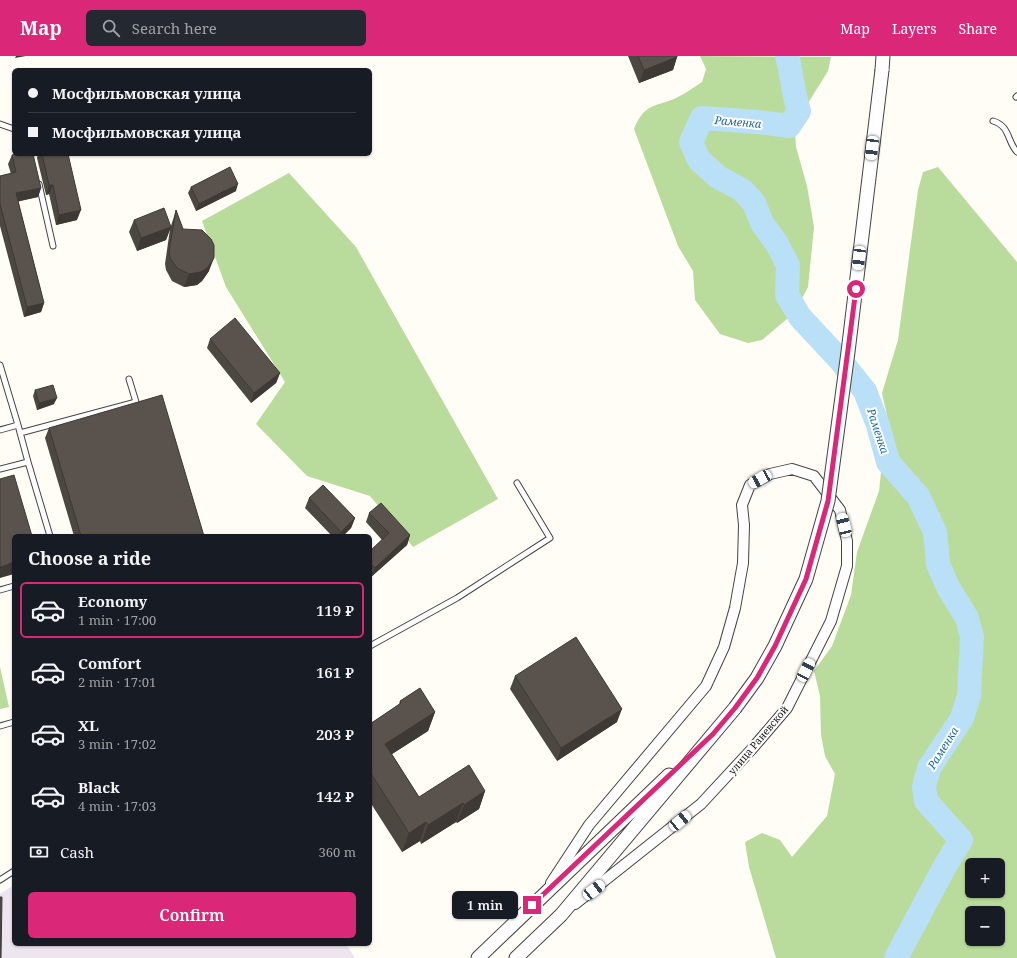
<!DOCTYPE html>
<html lang="en">
<head>
<meta charset="utf-8">
<style>
  :root { --surface:#171b24; --page:#242831; --text:#f1f3f6; --muted:#9ea1a6; --line:#363941; --accent:#db2777 }
  body { margin:0; font-family:"Noto Serif",serif; background:var(--page); color:var(--text); height:100vh; display:flex; flex-direction:column; font-size:15px; white-space:nowrap }
  * { box-sizing:border-box; margin:0 }
  p { font-size:13px; color:var(--muted) }
  .icon { flex:none; width:22px; height:22px; fill:none; stroke:currentColor; stroke-width:2; stroke-linecap:round; stroke-linejoin:round }
  .map { position:relative; flex:1; overflow:hidden }
  .details { position:absolute; left:12px; top:478px; width:360px; height:412px; display:flex; flex-direction:column; background:var(--surface); border-radius:6px; box-shadow:0 1px 3px #0004 }
  .details>* { flex:none }
  .banner { position:absolute; left:12px; top:12px; width:360px; height:88px; border-radius:6px; box-shadow:0 1px 3px #0004; display:grid; align-content:center; height:88px; padding:0 16px; background:var(--surface) }
  .fabs { position:absolute; left:965px; top:802px; display:grid; gap:8px }
  .fabs a { display:grid; place-items:center; width:40px; height:40px; border-radius:6px; background:var(--surface); box-shadow:0 1px 3px #0004; font-size:20px }
  .end { position:absolute; width:18px; height:18px; margin:-9px; border:5px solid #db2777; background:#fff; box-shadow:0 0 0 2px #fff }
  .from { border-radius:50% }
  .bubble { position:absolute; height:28px; border-radius:6px; background:var(--surface); box-shadow:0 1px 3px #0004; font-size:13px; font-weight:600; line-height:28px; text-align:center }
  .car { position:absolute; width:12px; height:24px; margin:-12px -6px; border-radius:5px; box-shadow:0 0 3px 1px #0007; background:linear-gradient(#fff 24%,#345 0 40%,#fff 0 76%,#345 0 86%,#fff 0) }
  .banner b { display:flex; align-items:center; gap:14px; height:38px; font-size:15px }
  .banner b+b { border-top:1px solid var(--line) }
  .banner i { width:10px; height:10px; background:var(--text) }
  ul { padding:0; list-style:none }
  li { display:flex; align-items:center; gap:12px; height:56px; margin:0 8px 6px; padding:0 8px; border:2px solid transparent; border-radius:6px }
  li div { flex:1 }
  li b { display:block; font-size:15px }
  li em { font-style:normal; font-weight:600 }
  li.on { border-color:var(--accent) }
  li>.icon { width:36px; height:36px; stroke-width:1.5 }
  h2 { padding:0 16px; font-size:18px; line-height:48px }
  .pay { display:flex; align-items:center; gap:10px; height:44px; padding:0 16px; font-size:15px }
  .pay p { margin-inline-start:auto }
  .cta { display:flex; gap:8px; margin-top:auto; padding:8px 16px }
  .cta a { flex:1; height:46px; border-radius:6px; background:var(--accent); color:#fff; font-size:16px; font-weight:600; line-height:46px; text-align:center }
  header { display:flex; align-items:center; gap:24px; box-sizing:border-box; height:56px; padding:0 20px; background:var(--accent); color:#fff }
  header strong { font-size:19px }
  nav { display:flex; gap:22px; margin-inline-start:auto; font-size:14px }
  .search { width:280px; height:36px; background:var(--page); display:flex; align-items:center; gap:10px; box-sizing:border-box; padding:0 14px; border-radius:6px; color:var(--muted); font-size:15px }
  .map>svg:first-child { display:block }
  .industrial { fill:#eee6ef }
  .forest { fill:#b9dc9c; fill-rule:evenodd }
  .lines { fill:none; stroke-linecap:round; stroke-linejoin:round }
  .river { stroke:#b9e0f7; stroke-width:24 }
  .service-casing { stroke:#444; stroke-width:7 }
  .minor-casing { stroke:#444; stroke-width:12 }
  .tertiary-casing { stroke:#444; stroke-width:15 }
  .service { stroke:#fff; stroke-width:5 }
  .minor { stroke:#fff; stroke-width:10 }
  .tertiary { stroke:#fff; stroke-width:13 }
  .tertiary-bridge-casing { stroke:#444; stroke-width:15; stroke-linecap:butt }
  .tertiary-bridge { stroke:#fff; stroke-width:13 }
  .wall { fill:#4d4742 }
  .shaded-wall { fill:#3f3936 }
  .building { fill:#5a524d; stroke:#3f3936 }
  .route { stroke:#db2777; stroke-width:5 }
  .labels { text-anchor:middle; stroke-width:4; stroke-linejoin:round; paint-order:stroke }
  .street-label { font-size:10px; fill:#111; stroke:#fff }
  .water-label { font-size:11px; font-style:italic; fill:#1768a6; stroke:#fff }
</style>
</head>
<body>
<header>
<strong>Map</strong>
<div class="search"><svg class="icon" aria-label="search" viewBox="0 0 24 24"><circle cx="10" cy="10" r="6"/><path d="M15 15l6 6"/></svg>Search here</div>
<nav><a>Map</a><a>Layers</a><a>Share</a></nav>
</header>
<div class="map">
<svg width="1017" height="902" viewBox="0 0 1017 902">
  <rect width="100%" height="100%" fill="#fffdf5"/>
  <path class="industrial" d="M14,829v59h332l9,14h-355v-64z"/>
  <path class="forest" d="M700,0l131,1 -3,14 -30,48 -3,14 1,14 11,39 7,41 -6,60 -14,26 -32,27 -14,3 -28,-9 -25,-34 -2,-29 -15,-25 -44,-117c11,-27 21,-21 44,-32 8,-4 16,-10 24,-15l4,-13z
    M938,111l79,95v696h-241l-27,-91 -4,-25 17,-9 18,7 12,17 35,-41 8,-42 -10,-18 -4,-21 -1,-39 -6,-25 18,-25 19,-51 6,-43 22,-61 8,-75 -5,-23 16,-53 20,-150 5,-18zM972,809h26v26h-26zM972,857h26v26h-26z
    M289,117l67,74 142,252 -85,48 -43,-51 -63,-20 -51,-52 29,-42 -59,-95 -24,-66z
    M0,611l9,40 -9,2z"/>
  <g class="lines">
    <path class="river" d="M787,0c5,18 6,38 12,55l-10,15 -31,-4 -56,-4 -11,24 8,18 19,17 24,13 12,13 8,20 15,21 11,21 -1,30 13,22 40,43 25,31 13,34 10,37 30,34 17,36 3,32 10,23 19,31 5,19 -3,59 -7,22 -33,50 -5,19 2,14 35,39 -16,26 -49,92"/>
    <g class="service-casing">
      <path id="service" d="M1016,41l1,-1
        M993,65c17,5 14,20 24,31
        M0,68l14,5
        M39,128l14,62
        M0,309l18,60 -18,5
        M18,369l10,37
        M20,377l116,-31 -7,-23
        M0,413l28,-7 22,74
        M0,534l14,-4
        M370,590l87,-48 93,-60 -33,-55
        M0,670l14,-4
        M0,824l14,-9"/>
    </g>
    <g class="minor-casing">
      <path id="minor" d="M551,827l38,-58 117,-139 18,-39 11,-39 8,-45 1,-38 -2,-20 8,-20 20,-11 22,-5 22,7 26,34 7,31v25l-16,55 -44,87 -36,42 -50,54 -126,100"/>
    </g>
    <g class="tertiary-casing">
      <path id="tertiary" d="M882,14l1,-14
        M478,902l191,-183
        M516,902l45,-43 174,-207"/>
    </g>
    <use href="#service" class="service"/>
    <use href="#minor" class="minor"/>
    <use href="#tertiary" class="tertiary"/>
    <g class="tertiary-bridge-casing">
      <path id="tertiary-bridge" d="M735,652l22,-30 18,-32 31,-67 22,-78 20,-149 34,-282"/>
    </g>
    <use href="#tertiary-bridge" class="tertiary-bridge"/>
  </g>
  <path class="wall" d="M628,0h49v1l-4,13 -34,13z
    M38,98h30l9,66 -21,5 -7,-31 -3,1 -9,-37z
    M12,99l29,33 -3,9 -20,4 26,102 -3,9 -17,5 -24,-91v-50l11,-2 -3,-10z
    M191,131l45,4 -40,20 -8,-18z
    M176,154l7,19 26,42 -7,10 -5,4 -13,2 -12,-6 -6,-11 -1,-6 5,-35 -4,11 -29,11 -8,-19 5,-12 37,6z
    M210,283l70,34 -4,10 -25,20 -44,-55z
    M35,334l19,14 -17,6 -4,-14z
    M49,372l155,108h-130l-29,-98z
    M309,442l46,20 -4,10 -8,8h-11l-27,-28z
    M369,457l41,22 -3,10 -36,32 -1,-1v-25l12,-11 -16,-18z
    M515,620l102,46 -60,39 -47,-72z
    M400,645l35,11 -7,19 -36,23 27,43 66,-6 -6,18 -22,14 -1,-1 -35,22 -1,-3 -18,11 -32,-50v-78l29,-19z"/>
  <path class="shaded-wall" d="M16,0h10l-11,2z
    M677,1l-4,13 -34,13 5,-13z
    M238,128l-2,7 -40,20 3,-7z
    M49,129h4l-4,9 -3,1z
    M41,132l-3,9 -26,6 4,-10z
    M81,154l-4,10 -21,5 3,-10z
    M171,171l-5,13 -29,11 4,-13z
    M214,202l-5,13 -7,10 -5,4 -13,2 5,-13z
    M44,247l-3,9 -17,5 3,-10z
    M280,317l-4,10 -25,20 3,-10z
    M57,342l-3,6 -17,6 2,-7z
    M355,462l-4,10 -8,8h-4l2,-4z
    M410,479l-3,10 -36,32 4,-9z
    M14,506v12l-14,4v-11z
    M622,653l-5,13 -60,39 4,-13z
    M435,656l-7,19 -50,32 7,-19z
    M485,735l-6,18 -22,14 7,-18z
    M463,747l-7,19 -35,22 7,-19z
    M426,766l-6,19 -18,11 7,-19z"/>
  <path class="building" d="M638,0h39v1l-33,13z
    M16,98h17l8,34 -25,5 28,110 -17,4 -27,-103v-28l16,-4 -4,-17z
    M42,98h26l13,56 -22,5 -6,-30h-4z
    M230,111l8,17 -39,20 -8,-17z
    M164,152l7,19 -30,11 -7,-18z
    M176,154l7,19 19,1 9,9 3,6v13l-7,10 -6,4 -12,2 -12,-6 -7,-10 -1,-7z
    M235,262l45,55 -26,20 -44,-54z
    M53,329l4,13 -18,5 -4,-13z
    M162,339l42,141h-123l-32,-108z
    M14,419l18,61h-18v26l-14,5v-88z
    M323,429l32,33 -14,14 -32,-34z
    M381,447l29,32 -35,33 -5,-5v-12l19,-18 -20,-20z
    M576,581l46,72 -61,39 -46,-72z
    M420,632l15,24 -50,32 34,53 50,-32 16,26 -21,14 -1,-2 -35,22 -2,-3 -17,11 -39,-61v-48l31,-21 -1,-2z
    M0,841h2l-1,61h-1z"/>
  <g class="lines">
    <path class="route" d="M532,849l181,-171 22,-26 22,-30 18,-32 31,-67 22,-78 28,-212"/>
  </g>
  <g class="labels">
    <g class="street-label">
      <text transform="translate(758 684) rotate(-50)" y="4">улица Раневской</text>
    </g>
    <g class="water-label">
      <text transform="translate(738 66) rotate(5)" y="4">Раменка</text>
      <text transform="translate(878 375) rotate(72)" y="4">Раменка</text>
      <text transform="translate(943 692) rotate(-58)" y="4">Раменка</text>
    </g>
  </g>
</svg>
<div class="fabs">
<a>+</a>
<a>−</a>
</div>
<i class="end from" style="left:856px;top:233px"></i>
<i class="end" style="left:532px;top:849px"></i>
<div class="bubble" style="left:452px;top:835px;width:66px">1 min</div>
<i class="car" style="left:872px;top:92px;rotate:187deg"></i>
<i class="car" style="left:859px;top:202px;rotate:187deg"></i>
<i class="car" style="left:760px;top:423px;rotate:241deg"></i>
<i class="car" style="left:844px;top:469px;rotate:346deg"></i>
<i class="car" style="left:806px;top:614px;rotate:27deg"></i>
<i class="car" style="left:680px;top:765px;rotate:51deg"></i>
<i class="car" style="left:594px;top:834px;rotate:52deg"></i>
<div class="banner">
<b><i class="from"></i>Мосфильмовская улица</b>
<b><i></i>Мосфильмовская улица</b>
</div>
<section class="details">
<h2>Choose a ride</h2>
<ul>
<li class="on"><svg class="icon" aria-label="car" viewBox="0 0 24 24"><path d="M5 17H2v-5l4-1 3-4h7l3 4 3 1v5h-3M9 17h6M6 11h13"/><circle cx="7" cy="17" r="2"/><circle cx="17" cy="17" r="2"/></svg><div><b>Economy</b><p>1 min · 17:00</p></div><em>119 ₽</em></li>
<li><svg class="icon" aria-label="car" viewBox="0 0 24 24"><path d="M5 17H2v-5l4-1 3-4h7l3 4 3 1v5h-3M9 17h6M6 11h13"/><circle cx="7" cy="17" r="2"/><circle cx="17" cy="17" r="2"/></svg><div><b>Comfort</b><p>2 min · 17:01</p></div><em>161 ₽</em></li>
<li><svg class="icon" aria-label="car" viewBox="0 0 24 24"><path d="M5 17H2v-5l4-1 3-4h7l3 4 3 1v5h-3M9 17h6M6 11h13"/><circle cx="7" cy="17" r="2"/><circle cx="17" cy="17" r="2"/></svg><div><b>XL</b><p>3 min · 17:02</p></div><em>203 ₽</em></li>
<li><svg class="icon" aria-label="car" viewBox="0 0 24 24"><path d="M5 17H2v-5l4-1 3-4h7l3 4 3 1v5h-3M9 17h6M6 11h13"/><circle cx="7" cy="17" r="2"/><circle cx="17" cy="17" r="2"/></svg><div><b>Black</b><p>4 min · 17:03</p></div><em>142 ₽</em></li>
</ul>
<div class="pay"><svg class="icon" aria-label="cash" viewBox="0 0 24 24"><path d="M3 7h18v10H3z"/><circle cx="12" cy="12" r="2"/></svg>Cash<p>360 m</p></div>
<div class="cta"><a>Confirm</a></div>
</section>
</div>
</body>
</html>
